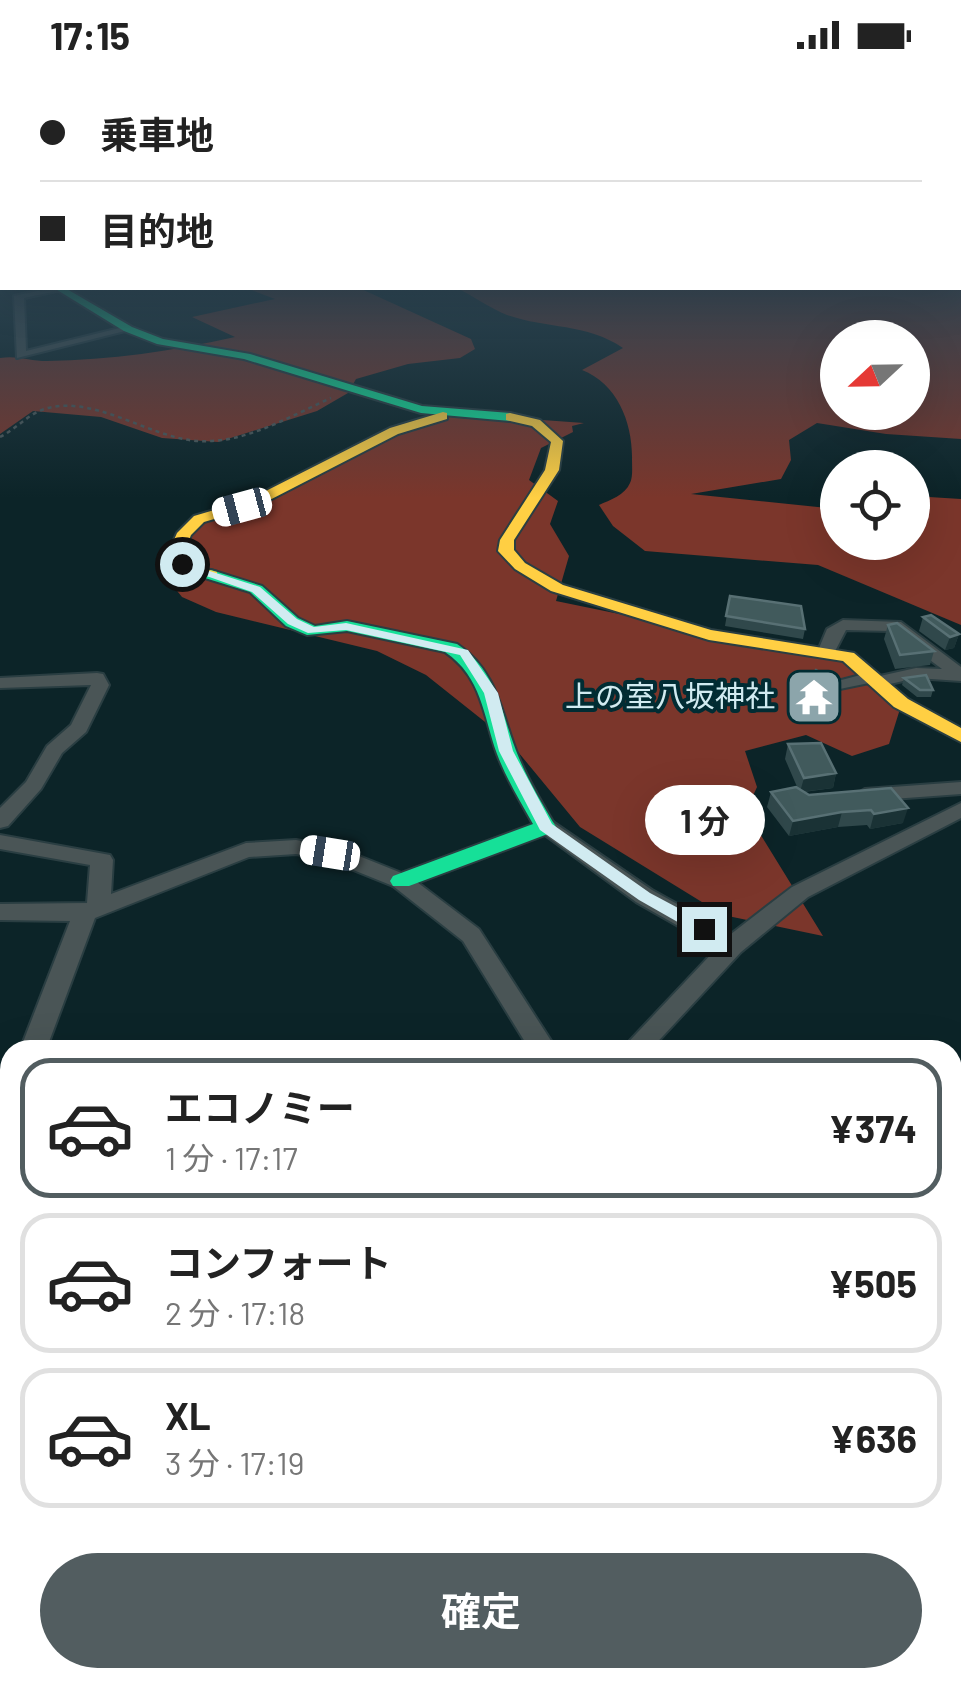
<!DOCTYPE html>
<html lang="ja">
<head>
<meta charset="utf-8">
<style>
  :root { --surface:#fff; --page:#f2f2f2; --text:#222; --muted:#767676; --line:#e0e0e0; --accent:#525d60 }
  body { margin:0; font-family:Barlow,"Noto Sans JP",sans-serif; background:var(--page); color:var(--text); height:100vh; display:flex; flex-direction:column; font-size:38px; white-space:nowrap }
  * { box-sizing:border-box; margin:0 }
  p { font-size:32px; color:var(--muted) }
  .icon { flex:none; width:55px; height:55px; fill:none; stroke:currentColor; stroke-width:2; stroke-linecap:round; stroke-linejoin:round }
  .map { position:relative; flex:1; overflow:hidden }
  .sheet { position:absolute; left:0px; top:970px; width:962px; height:648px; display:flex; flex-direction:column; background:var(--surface); border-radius:30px 30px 0 0; box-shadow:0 10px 40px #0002 }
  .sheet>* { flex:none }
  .banner { position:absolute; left:0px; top:0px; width:962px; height:220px; box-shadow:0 10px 40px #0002; display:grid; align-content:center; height:220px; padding:0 40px; background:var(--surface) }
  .needle { width:65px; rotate:248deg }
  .tools { position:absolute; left:820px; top:250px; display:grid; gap:20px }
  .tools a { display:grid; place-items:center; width:110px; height:110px; border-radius:50%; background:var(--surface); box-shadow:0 10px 40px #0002; font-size:50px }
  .end { position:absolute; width:45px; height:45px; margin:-22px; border:12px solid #d1ebf1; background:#111; box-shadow:0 0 0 5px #111 }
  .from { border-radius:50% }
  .bubble { position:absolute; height:70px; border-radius:35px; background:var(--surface); box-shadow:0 10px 40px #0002; font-size:32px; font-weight:700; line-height:70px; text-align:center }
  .car { position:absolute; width:30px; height:60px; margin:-30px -15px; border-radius:12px; box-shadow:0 0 8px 2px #0007; background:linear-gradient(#fff 24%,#345 0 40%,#fff 0 76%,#345 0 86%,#fff 0) }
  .banner b { display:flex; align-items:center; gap:35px; height:95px; font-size:38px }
  .banner b+b { border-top:2px solid var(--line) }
  .banner i { width:25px; height:25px; background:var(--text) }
  ul { padding:18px 0 0; list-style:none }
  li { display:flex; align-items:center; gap:30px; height:140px; margin:0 20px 15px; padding:0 20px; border:5px solid var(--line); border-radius:30px }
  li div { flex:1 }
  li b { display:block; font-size:38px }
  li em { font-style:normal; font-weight:700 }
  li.current { border-color:var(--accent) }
  li>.icon { width:90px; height:90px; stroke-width:1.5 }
  .primary-button { display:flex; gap:20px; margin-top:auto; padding:20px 40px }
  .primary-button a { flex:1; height:115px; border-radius:60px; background:var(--accent); color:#fff; font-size:40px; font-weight:700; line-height:115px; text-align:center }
  .status { display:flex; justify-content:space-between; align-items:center; height:70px; padding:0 50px; background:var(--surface); direction:ltr }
  .status svg { height:28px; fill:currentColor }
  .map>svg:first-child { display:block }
  .forest { fill:#7b362b; fill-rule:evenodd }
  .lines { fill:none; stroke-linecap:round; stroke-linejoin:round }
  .street-casing { stroke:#2a3e42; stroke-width:4 }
  .fast-casing { stroke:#2a3e42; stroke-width:4 }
  .slow-casing { stroke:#2a3e42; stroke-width:4 }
  .path { stroke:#4d595a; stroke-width:2.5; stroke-dasharray:4 4; stroke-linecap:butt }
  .street { fill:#4a5556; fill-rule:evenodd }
  .fast { fill:#16e098; fill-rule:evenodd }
  .slow { fill:#ffcf43; fill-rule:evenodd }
  .wall { fill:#30484b }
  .shaded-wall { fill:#1a3235 }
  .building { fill:#415a5c; stroke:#587074; stroke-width:2.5 }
  .route { fill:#d1ebf1 }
  .labels { text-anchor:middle; stroke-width:8; stroke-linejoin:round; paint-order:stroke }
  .poi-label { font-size:30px; fill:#d1ebf1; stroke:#012c33; text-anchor:end }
</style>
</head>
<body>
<div class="status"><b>17:15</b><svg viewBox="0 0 49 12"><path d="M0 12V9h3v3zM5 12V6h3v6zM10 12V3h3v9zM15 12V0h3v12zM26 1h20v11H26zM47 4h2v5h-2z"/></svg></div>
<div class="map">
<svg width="961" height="1616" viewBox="0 0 961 1616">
  <rect width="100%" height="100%" fill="#0c2428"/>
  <path class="forest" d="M961,202v167l-75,-5 -69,-11 -28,17 2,20 -10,19 -90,15 146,15 1,33h74l1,-46 48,3v126l-143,-60 -173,-14 -32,-25 -14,-21c11,-5 26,-10 31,-22 3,-6 2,-16 2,-23 1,-36 -14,-76 -50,-90l41,-22c-37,-25 -77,-19 -116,-33 -17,-7 -34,-19 -50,-27h503zM838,268h74v74h-74z
    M246,218h113l112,51 4,10 -15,9 -52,6 -52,15 -8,14 -31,18 -99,31 -56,-4 -61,-21 -68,-6 -33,23v-76c17,-3 30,3 47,3 63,-1 126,-10 188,-24l-43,-20 83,-18z
    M458,344l126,9 -12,3 1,6 -32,16 -12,32 29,21 -8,23 19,32 -13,45 283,58 61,50 -11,35 -37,12 -46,-21 -61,16 12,36 -11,24 77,125 -100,-21 -143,-88 -71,-86 -83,-66 -49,-24 -161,-39 -34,-15 -25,-31 10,-21 24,-17 226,-104z"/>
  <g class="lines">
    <g class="street-casing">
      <path id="street" d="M0,202h2v4h-2z
        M53,218l13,1 -42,9 2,53 102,-25 5,3 -116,29 -3,-62z
        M843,550l58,2 60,45v14l-45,-3 -39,9 -8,-4 -39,8v-8l42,-11 8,4 36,-8 26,1 -51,-38 -45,-1 -14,27h-12l-3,-4 10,-24z
        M97,603l6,1 6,11 -23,47 -24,21 -21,36 -33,37 -8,2v-20l26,-26 21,-36 24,-21 20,-40 -91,3v-10z
        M961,712v12l-96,7 -10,-6 10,-6z
        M961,733v15l-153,79 -67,55 -91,98h-29l96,-102 -81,-46 -102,-75 3,-5h16l99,68 79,44 61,-47z
        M0,765l110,20 3,5 -2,34 135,-51 50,-3 43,8 70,28 70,53 78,121h-27l-67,-109 -70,-55 -67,-27 -30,-5 -47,3 -154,61 -49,132h-26l50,-129 -70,-1v-16l87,-1 3,-38 -90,-16z
        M10,1023v41l-10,4v-42z
        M961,1506v38l-9,2v-38z
        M769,1608h40v8h-40z"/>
    </g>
    <g class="fast-casing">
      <path id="fast" d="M54,218h11l67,39 31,12 87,15 172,52 88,7 6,4 -6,4 -89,-8 -177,-54 -87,-15 -33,-13z
        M211,500l51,16 36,32 17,8 32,-5 110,23c42,28 44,71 62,114 10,24 24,47 37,69l-3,5 -144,54h-16l-3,-5 3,-5 140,-52c-13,-23 -27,-46 -36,-70 -14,-39 -15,-77 -52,-102l-98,-21 -40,4 -21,-9 -36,-34 -45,-14v-6z"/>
    </g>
    <g class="slow-casing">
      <path id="slow" d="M443,342l4,1v6l-49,15 -140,72 -54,16 -13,13 -8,20 13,11 21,6v6l-31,-6 -19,-16 10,-23 17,-17 54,-16 142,-72z
        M510,343l30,7 23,21 -4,29 -45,70v10l11,13 38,22 148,45 143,23 54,46 53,29v14l-67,-35 -51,-46 -134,-21 -158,-49 -36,-22 -17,-18 2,-11 45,-70 6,-28 -19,-16 -26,-6v-6z"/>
    </g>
    <path class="path" d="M0,367c14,-7 25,-19 39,-26 50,-21 109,27 159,30 47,3 92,-25 133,-43"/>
    <use href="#street" class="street"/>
    <use href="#fast" class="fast"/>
    <use href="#slow" class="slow"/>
  </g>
  <path class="wall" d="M730,526l75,33 -2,10 -78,-13z
    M923,547l36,17 -5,14 -9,2 -26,-19z
    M888,555l46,26 -4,14 -35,4 -11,-30z
    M904,608l29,12 -2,7h-14l-15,-12z
    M833,610l-4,14 -14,16 -20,-7 3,-15z
    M788,674l48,29 -3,15 -29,4 5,3 82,-7 12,35 -33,6 -3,-4 -29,2 -49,9 -22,-29 4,-15 27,-3 -13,-30z"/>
  <path class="shaded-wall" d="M959,564l-5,14 -9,2 5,-13z
    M833,610l-4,14 -14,16 3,-15z
    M836,703l-3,15 -33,4 4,-14z
    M908,738l-5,15 -33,6 4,-15z
    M842,742l-4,15 -49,9 4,-15z"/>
  <path class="building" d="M730,526l71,10 4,23 -79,-13z
    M931,545l28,19 -9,3 -27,-20z
    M897,553l37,28 -34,4 -12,-30z
    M816,600l17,10 -15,15 -20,-7z
    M926,605l7,15h-13l-16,-12z
    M821,673l15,30 -32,5 -16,-34z
    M796,717l13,8 82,-7 17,20 -34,6 -3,-4 -29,2 -49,9 -22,-29z"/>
  <linearGradient id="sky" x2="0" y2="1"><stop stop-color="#071416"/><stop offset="0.47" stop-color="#2e4553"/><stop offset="1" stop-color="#2e4553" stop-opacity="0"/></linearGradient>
  <rect width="961" height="428" fill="url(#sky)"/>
  <path class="route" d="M178,491l82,26 37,32 17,8 32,-4 122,27 30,43 15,58 39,73 98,69 60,32v8h-13l-58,-33 -99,-70 -41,-79 -15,-58 -24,-38 -114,-25 -38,3 -20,-9 -36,-32 -74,-26z"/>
  <defs>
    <g id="temple-square" transform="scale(2.875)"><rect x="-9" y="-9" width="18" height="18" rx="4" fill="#8ca5ab" stroke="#012c33"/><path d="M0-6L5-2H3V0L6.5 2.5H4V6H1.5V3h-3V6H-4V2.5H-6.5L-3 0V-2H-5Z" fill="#fff"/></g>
  </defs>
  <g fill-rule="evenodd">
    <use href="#temple-square" x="814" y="627"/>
  </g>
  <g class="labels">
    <g class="poi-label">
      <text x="775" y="637">上の室八坂神社</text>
    </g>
  </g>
</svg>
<div class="tools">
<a><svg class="needle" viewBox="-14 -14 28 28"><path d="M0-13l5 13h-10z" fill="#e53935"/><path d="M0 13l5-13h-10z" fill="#767676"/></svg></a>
<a><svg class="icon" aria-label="locate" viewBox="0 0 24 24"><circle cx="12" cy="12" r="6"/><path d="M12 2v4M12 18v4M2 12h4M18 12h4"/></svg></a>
</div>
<i class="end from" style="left:182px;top:494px"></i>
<i class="end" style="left:704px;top:859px"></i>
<div class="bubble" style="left:645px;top:715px;width:120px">1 分</div>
<i class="car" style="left:242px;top:437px;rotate:255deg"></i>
<i class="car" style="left:330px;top:783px;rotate:279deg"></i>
<div class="banner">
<b><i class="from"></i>乗車地</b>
<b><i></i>目的地</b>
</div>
<section class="sheet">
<ul>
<li class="current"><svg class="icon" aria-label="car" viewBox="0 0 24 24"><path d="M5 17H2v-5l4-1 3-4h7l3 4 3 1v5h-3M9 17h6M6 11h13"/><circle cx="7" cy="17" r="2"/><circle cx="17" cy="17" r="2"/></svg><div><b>エコノミー</b><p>1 分 · 17:17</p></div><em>¥374</em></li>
<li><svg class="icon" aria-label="car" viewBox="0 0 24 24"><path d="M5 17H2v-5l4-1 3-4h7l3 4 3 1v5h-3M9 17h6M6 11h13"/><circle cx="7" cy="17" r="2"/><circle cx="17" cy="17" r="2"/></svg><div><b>コンフォート</b><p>2 分 · 17:18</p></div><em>¥505</em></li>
<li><svg class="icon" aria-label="car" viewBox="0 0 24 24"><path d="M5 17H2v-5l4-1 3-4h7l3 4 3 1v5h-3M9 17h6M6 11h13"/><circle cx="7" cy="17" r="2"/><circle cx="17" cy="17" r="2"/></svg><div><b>XL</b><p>3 分 · 17:19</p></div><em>¥636</em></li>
</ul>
<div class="primary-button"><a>確定</a></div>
</section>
</div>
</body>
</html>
